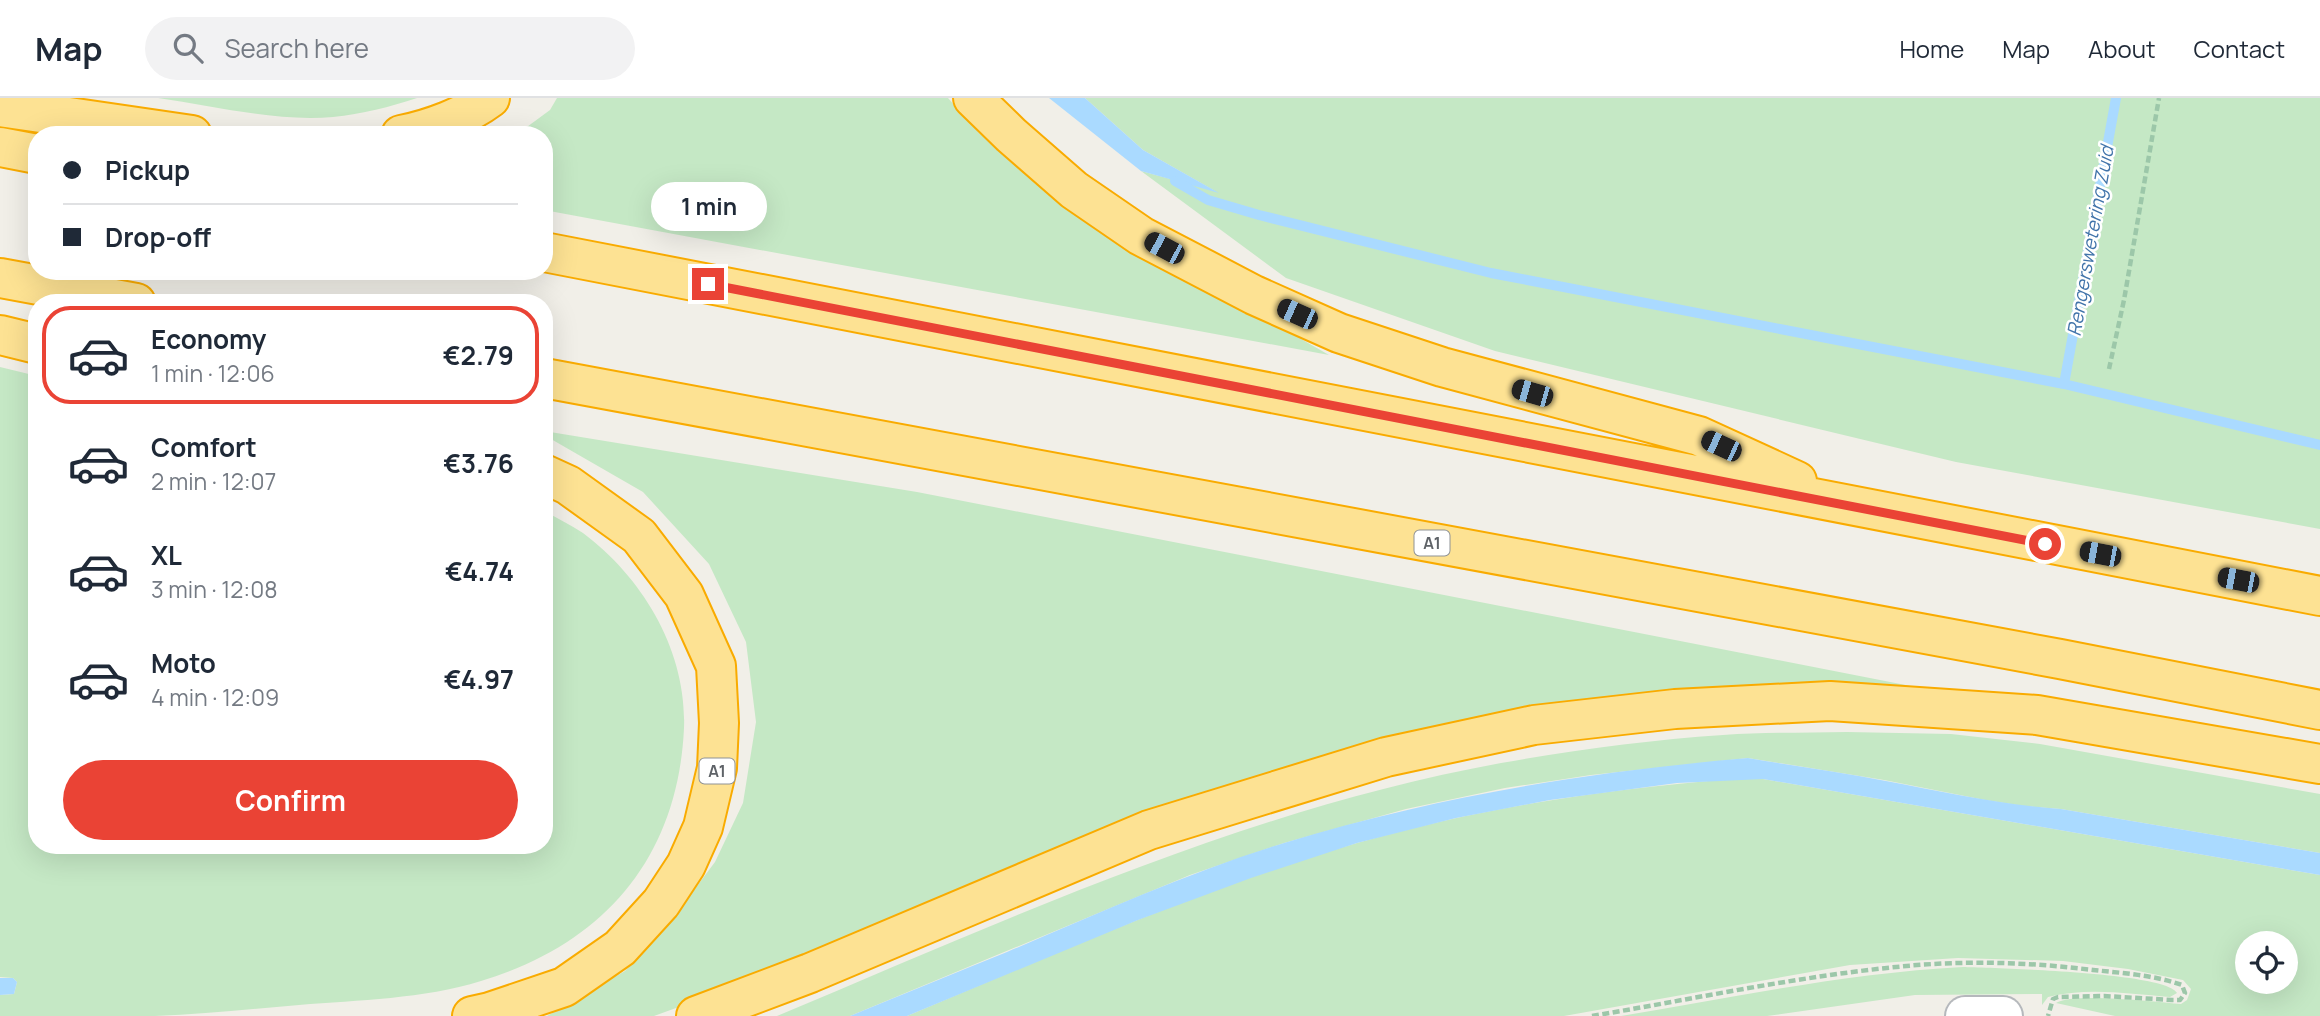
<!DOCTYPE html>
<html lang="en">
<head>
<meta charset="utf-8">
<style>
  :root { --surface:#fff; --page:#f2f2f3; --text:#1f2937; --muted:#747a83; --line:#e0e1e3; --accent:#ea4335 }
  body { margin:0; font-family:Manrope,sans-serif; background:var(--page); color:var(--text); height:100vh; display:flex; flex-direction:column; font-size:26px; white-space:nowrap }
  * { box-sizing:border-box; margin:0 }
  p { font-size:23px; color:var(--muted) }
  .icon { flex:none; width:38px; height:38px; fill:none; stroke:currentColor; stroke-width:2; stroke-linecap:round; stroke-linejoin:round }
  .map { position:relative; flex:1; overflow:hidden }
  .side { position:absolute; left:28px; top:196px; width:525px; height:560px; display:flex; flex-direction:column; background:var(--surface); border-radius:28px; box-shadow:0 7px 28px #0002 }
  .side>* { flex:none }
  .hud { position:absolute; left:28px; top:28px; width:525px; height:154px; border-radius:28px; box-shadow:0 7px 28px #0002; display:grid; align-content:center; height:154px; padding:0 35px; background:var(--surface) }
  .buttons { position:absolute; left:2235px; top:833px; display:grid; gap:14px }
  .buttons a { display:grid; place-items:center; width:63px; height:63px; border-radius:50%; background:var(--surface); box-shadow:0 7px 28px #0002; font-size:35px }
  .end { position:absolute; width:32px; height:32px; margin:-16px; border:9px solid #ea4335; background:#fff; box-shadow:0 0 0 4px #fff }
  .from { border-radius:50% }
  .bubble { position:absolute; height:49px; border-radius:24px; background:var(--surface); box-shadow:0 7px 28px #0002; font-size:23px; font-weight:700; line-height:49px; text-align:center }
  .car { position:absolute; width:21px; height:42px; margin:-21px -10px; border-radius:9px; box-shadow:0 0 5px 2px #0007; background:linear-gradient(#222 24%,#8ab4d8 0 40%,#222 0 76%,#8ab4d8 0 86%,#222 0) }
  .hud b { display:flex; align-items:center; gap:24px; height:66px; font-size:26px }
  .hud b+b { border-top:2px solid var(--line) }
  .hud i { width:18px; height:18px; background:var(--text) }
  ul { padding:12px 0 0; list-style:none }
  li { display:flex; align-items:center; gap:21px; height:98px; margin:0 14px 10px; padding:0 21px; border:4px solid transparent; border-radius:28px }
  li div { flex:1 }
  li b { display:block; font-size:26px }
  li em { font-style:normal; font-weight:700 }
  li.on { border-color:var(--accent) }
  li>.icon { width:63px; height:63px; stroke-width:1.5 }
  .primary-button { display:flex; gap:14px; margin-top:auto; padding:14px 35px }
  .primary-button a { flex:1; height:80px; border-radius:42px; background:var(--accent); color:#fff; font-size:28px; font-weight:700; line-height:80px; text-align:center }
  header { display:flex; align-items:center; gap:42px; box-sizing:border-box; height:98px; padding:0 35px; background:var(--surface); border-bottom:2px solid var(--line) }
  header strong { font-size:33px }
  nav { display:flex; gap:38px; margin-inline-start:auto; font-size:24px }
  .search { width:490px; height:63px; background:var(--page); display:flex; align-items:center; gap:18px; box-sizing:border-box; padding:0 24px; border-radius:38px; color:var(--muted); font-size:26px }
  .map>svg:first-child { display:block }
  .green { fill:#c5e8c5; fill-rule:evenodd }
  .water { fill:#aadaff }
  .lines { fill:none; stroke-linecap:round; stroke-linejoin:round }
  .stream { stroke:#aadaff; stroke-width:10 }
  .minor-casing { stroke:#b5b8bc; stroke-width:42 }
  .highway-casing { stroke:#f9ab00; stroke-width:42 }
  .path { stroke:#9cc7a9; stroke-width:4.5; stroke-dasharray:7 3.5; stroke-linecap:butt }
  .minor { stroke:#fff; stroke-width:38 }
  .highway { stroke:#fde293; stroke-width:38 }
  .route { stroke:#ea4335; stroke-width:9 }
  .labels { text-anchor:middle; stroke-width:5; stroke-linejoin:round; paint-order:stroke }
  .shield { fill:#fff; stroke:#8f9295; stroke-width:2 }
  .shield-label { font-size:16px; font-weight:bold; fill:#5f6368 }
  .water-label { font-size:19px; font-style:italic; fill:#4174aa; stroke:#fff }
</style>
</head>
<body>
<header>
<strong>Map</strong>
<div class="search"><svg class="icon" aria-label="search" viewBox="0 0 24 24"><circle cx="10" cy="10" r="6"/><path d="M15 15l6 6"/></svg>Search here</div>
<nav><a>Home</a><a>Map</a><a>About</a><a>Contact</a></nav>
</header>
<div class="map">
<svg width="2320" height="918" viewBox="0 0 2320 918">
  <rect width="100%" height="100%" fill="#f1efe8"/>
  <path class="green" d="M158,0h259c-27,9 -55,16 -84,19 -57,5 -118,-11 -175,-19z
    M557,0h391l31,35 124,93 226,129 -785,-145v-75h-28l34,-25z
    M1085,0h1235v431l-364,-67 -461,-111 -209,-73 -145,-107 74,20 -72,-41z
    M0,269l37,9v469h507v-334c13,7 27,14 39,22 60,45 104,118 101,195 -6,130 -80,216 -203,253 -58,18 -122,19 -182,24 -47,4 -96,9 -144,11 -51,0 -103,0 -155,0v-21l14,-1 3,-12 -4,-4 -13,-1z
    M544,333l373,61 1014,198 -519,50 -758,276h-107l78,-45 45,-49 45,-60 28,-59 13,-81 -10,-80 -37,-78 -66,-72 -99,-57z
    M1847,634l104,2 89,10 280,50v59l-259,-44 -38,-3 -38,-6 -101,-20 -136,-22 -157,17 -86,13 -99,21 -122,34 -94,32 -340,141h-73c236,-99 471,-207 724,-253 73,-13 148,-23 222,-28 41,-3 83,-2 124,-3z
    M1732,681h31l41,7 516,89v141h-205l-59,-13c17,-11 101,-1 125,1l6,-4 4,-11 -8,-9 -55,-11 -65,-8 -105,-3 -108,7 -286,51h-657c148,-62 295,-128 450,-173 122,-35 248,-54 375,-64zM2247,845h39v39h-39z
    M1963,869c30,1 204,5 214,26l-7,4c-40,-3 -82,-10 -122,0l-6,8v-11l-127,1 -148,21h-146c114,-19 227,-43 342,-49z"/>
  <path class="water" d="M1049,0h36l58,52 76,43 -78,-22z
    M1748,660c46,8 92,14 138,23 59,11 116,24 175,28l259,44v22l-557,-96 -86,4 -127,17 -94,18 -99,25 -106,35 -113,42 -231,96h-57c53,-22 105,-43 157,-64 92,-39 182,-80 277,-109 155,-47 303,-71 464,-85z
    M0,880h13l4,4 -3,12 -14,1z"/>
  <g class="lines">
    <path class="stream" d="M1175,83l33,19 51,15 232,58 573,111 256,61
      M2064,286l52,-286"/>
    <g class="minor-casing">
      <path id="minor" d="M1965,918h38"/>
    </g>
    <g class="highway-casing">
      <path id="highway" d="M973,0l38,37 63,55 67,46 113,59 85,38 103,34 257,69 98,45
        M0,9l192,28
        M401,37c30,-6 65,-19 89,-37
        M0,49l37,7
        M544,154l1776,344
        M0,180l136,25
        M0,237l37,9
        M544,280l1516,281 260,51
        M472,918l18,-4 74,-25 56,-39 41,-45 25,-38 17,-38 14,-59 2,-45 -3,-57 -32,-71 -45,-59 -71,-51 -24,-11
        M696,918l114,-43 339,-143 237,-73 148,-32 141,-16 155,-8 207,14 283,49"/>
    </g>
    <path class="path" d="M2109,271l15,-69 35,-202
      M1592,918c101,-17 203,-39 304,-49 66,-7 132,-5 197,3 29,3 61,5 89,15l3,8 -5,7h-8l-68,-4 -46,1 -5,2 -5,17"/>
    <use href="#minor" class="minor"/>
    <use href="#highway" class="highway"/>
  </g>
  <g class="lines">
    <path class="route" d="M708,186l1337,260"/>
  </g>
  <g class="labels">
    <g class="shield">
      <rect x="1414.5" y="432.5" width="35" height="25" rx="5"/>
      <rect x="699.5" y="660.5" width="35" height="25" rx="5"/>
    </g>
    <g class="shield-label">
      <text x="1432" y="451">A1</text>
      <text x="717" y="679">A1</text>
    </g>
    <g class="water-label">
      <text transform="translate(2090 143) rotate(-80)" y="7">Rengerswetering Zuid</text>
    </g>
  </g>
</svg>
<div class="buttons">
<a><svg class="icon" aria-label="locate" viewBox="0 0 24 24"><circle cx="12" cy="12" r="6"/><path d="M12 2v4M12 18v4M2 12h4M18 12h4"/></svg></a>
</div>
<i class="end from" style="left:2045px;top:446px"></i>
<i class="end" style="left:708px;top:186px"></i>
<div class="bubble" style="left:651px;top:84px;width:116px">1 min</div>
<i class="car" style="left:1164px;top:150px;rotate:298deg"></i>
<i class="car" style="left:1297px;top:216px;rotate:294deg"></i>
<i class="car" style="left:1532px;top:295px;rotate:286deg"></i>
<i class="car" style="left:1721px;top:348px;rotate:295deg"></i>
<i class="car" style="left:2100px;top:456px;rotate:281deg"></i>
<i class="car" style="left:2238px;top:482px;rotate:281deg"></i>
<div class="hud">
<b><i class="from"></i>Pickup</b>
<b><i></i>Drop-off</b>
</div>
<section class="side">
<ul>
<li class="on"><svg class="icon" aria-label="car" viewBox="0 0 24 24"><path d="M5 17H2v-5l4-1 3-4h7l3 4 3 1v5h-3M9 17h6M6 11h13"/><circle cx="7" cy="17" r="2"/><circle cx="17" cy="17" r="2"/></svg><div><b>Economy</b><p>1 min · 12:06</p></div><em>€2.79</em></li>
<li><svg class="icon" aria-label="car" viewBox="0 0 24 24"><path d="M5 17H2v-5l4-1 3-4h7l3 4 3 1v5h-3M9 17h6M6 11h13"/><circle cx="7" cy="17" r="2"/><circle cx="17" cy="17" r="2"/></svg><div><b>Comfort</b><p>2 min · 12:07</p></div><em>€3.76</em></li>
<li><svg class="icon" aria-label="car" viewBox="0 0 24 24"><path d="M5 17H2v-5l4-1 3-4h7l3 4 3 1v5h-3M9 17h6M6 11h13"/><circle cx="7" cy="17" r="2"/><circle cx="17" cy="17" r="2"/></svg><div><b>XL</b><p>3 min · 12:08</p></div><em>€4.74</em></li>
<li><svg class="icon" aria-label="car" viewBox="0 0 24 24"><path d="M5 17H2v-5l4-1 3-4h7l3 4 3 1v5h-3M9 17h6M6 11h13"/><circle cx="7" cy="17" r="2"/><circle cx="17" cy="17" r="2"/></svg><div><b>Moto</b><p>4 min · 12:09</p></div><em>€4.97</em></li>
</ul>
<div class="primary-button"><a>Confirm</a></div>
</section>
</div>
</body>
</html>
